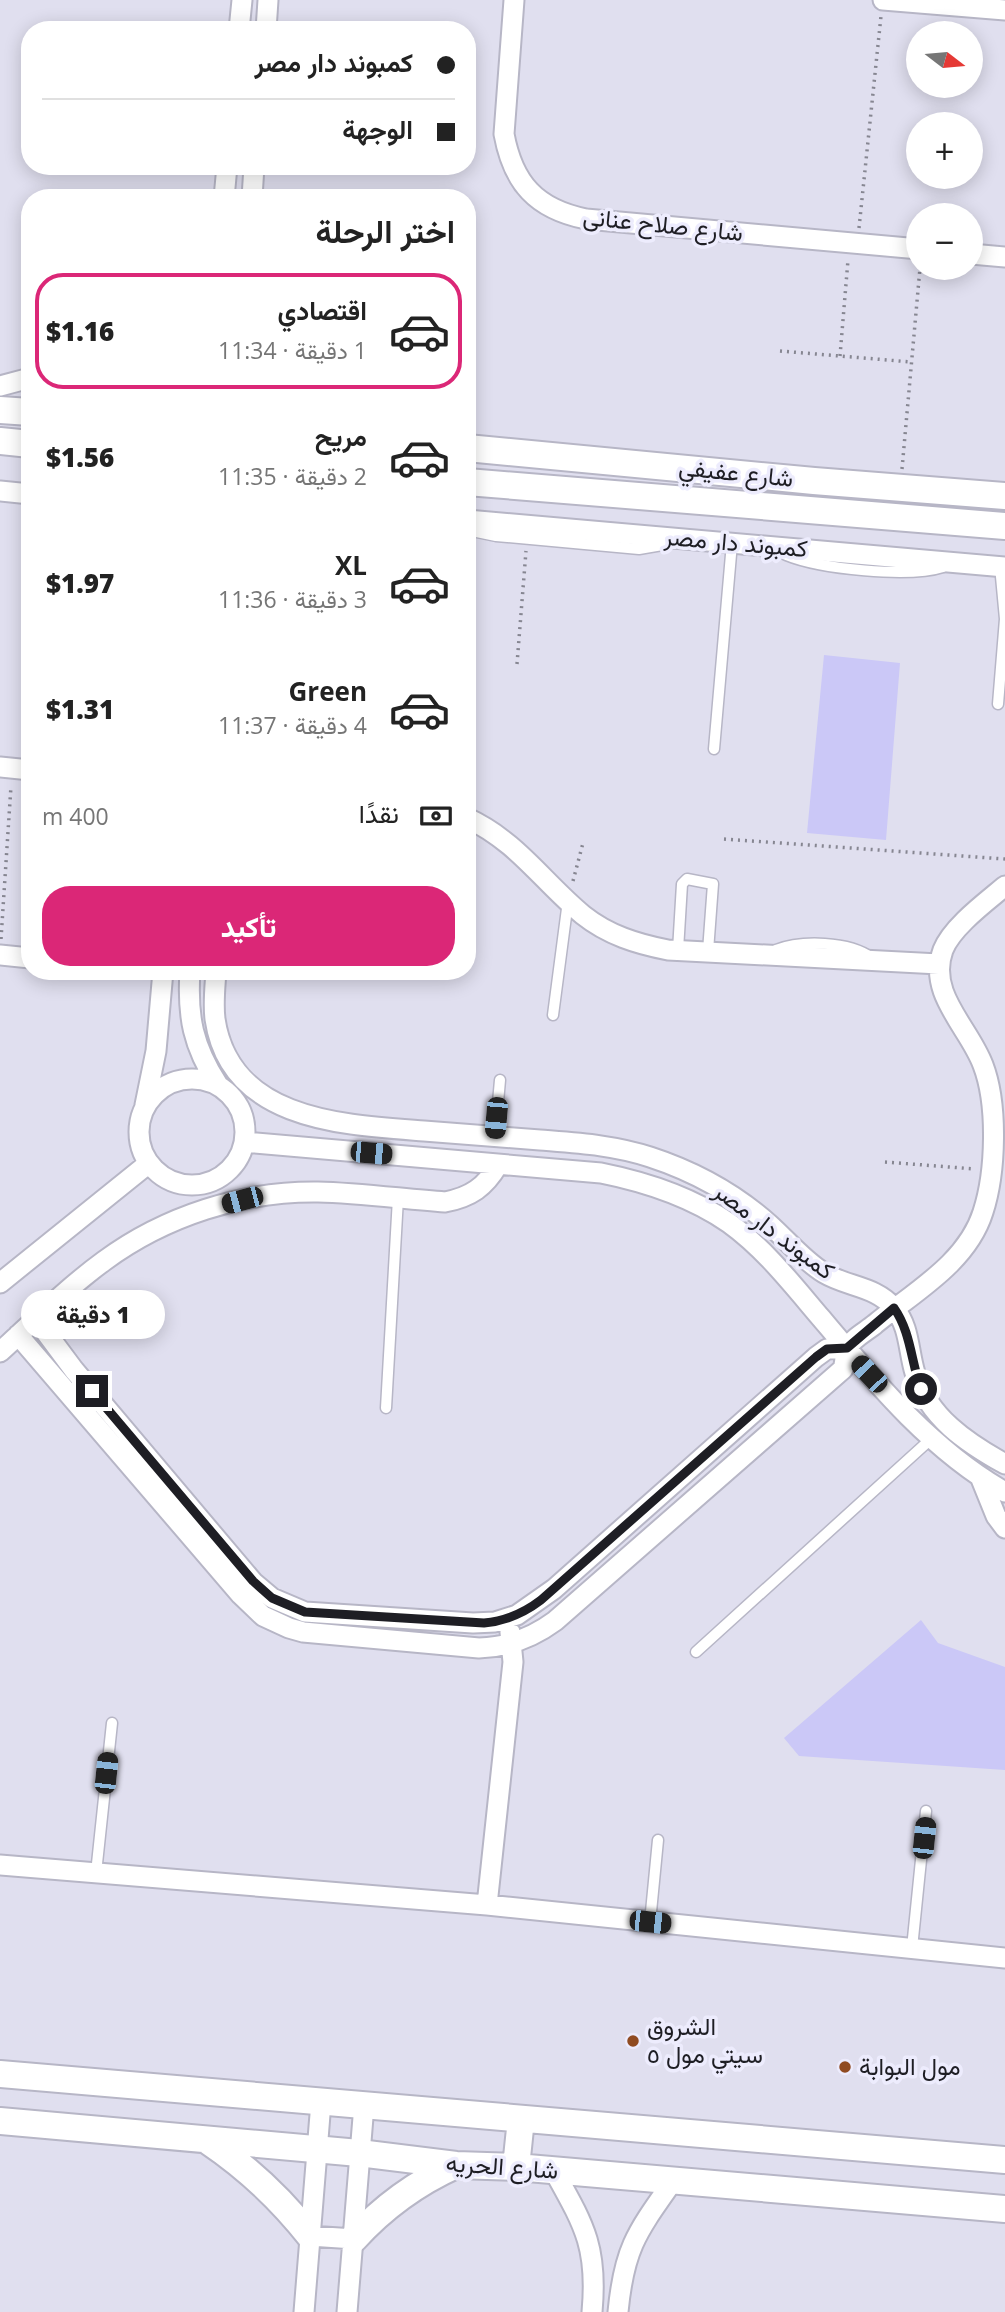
<!DOCTYPE html>
<html lang="ar">
<head>
<meta charset="utf-8">
<style>
  :root { --surface:#fff; --page:#f2f2f2; --text:#222; --muted:#767676; --line:#e0e0e0; --accent:#db2777 }
  body { margin:0; font-family:"Open Sans",Vazirmatn,sans-serif; background:var(--page); color:var(--text); direction:rtl; height:100vh; display:flex; flex-direction:column; font-size:26px; white-space:nowrap }
  * { box-sizing:border-box; margin:0 }
  p { font-size:23px; color:var(--muted) }
  .icon { flex:none; width:38px; height:38px; fill:none; stroke:currentColor; stroke-width:2; stroke-linecap:round; stroke-linejoin:round }
  .map { position:relative; flex:1; overflow:hidden; direction:ltr }
  .drawer { position:absolute; left:21px; top:189px; width:455px; height:791px; display:flex; flex-direction:column; background:var(--surface); border-radius:28px; box-shadow:0 4px 18px #0003; direction:rtl }
  .drawer>* { flex:none }
  .guide { position:absolute; left:21px; top:21px; width:455px; height:154px; border-radius:28px; box-shadow:0 4px 18px #0003; direction:rtl; display:grid; align-content:center; height:154px; padding:0 21px; background:var(--surface) }
  .needle { width:46px; rotate:106deg }
  .fabs { position:absolute; left:906px; top:21px; display:grid; gap:14px }
  .fabs a { display:grid; place-items:center; width:77px; height:77px; border-radius:50%; background:var(--surface); box-shadow:0 4px 18px #0003; font-size:35px }
  .end { position:absolute; width:32px; height:32px; margin:-16px; border:9px solid #1e1e24; background:#fff; box-shadow:0 0 0 4px #fff }
  .from { border-radius:50% }
  .bubble { position:absolute; height:49px; border-radius:24px; background:var(--surface); box-shadow:0 4px 18px #0003; font-size:23px; font-weight:800; line-height:49px; text-align:center; direction:rtl }
  .car { position:absolute; width:21px; height:42px; margin:-21px -10px; border-radius:9px; box-shadow:0 0 5px 2px #0007; background:linear-gradient(#222 24%,#8ab4d8 0 40%,#222 0 76%,#8ab4d8 0 86%,#222 0) }
  .guide b { display:flex; align-items:center; gap:24px; height:66px; font-size:26px }
  .guide b+b { border-top:2px solid var(--line) }
  .guide i { width:18px; height:18px; background:var(--text) }
  ul { padding:0; list-style:none }
  li { display:flex; align-items:center; gap:21px; height:116px; margin:0 14px 10px; padding:0 7px; border:4px solid transparent; border-radius:28px }
  li div { flex:1 }
  li b { display:block; font-size:26px }
  li em { font-style:normal; font-weight:800 }
  li.selected { border-color:var(--accent) }
  li>.icon { width:63px; height:63px; stroke-width:1.5 }
  h2 { padding:0 21px; font-size:32px; line-height:84px }
  .pay { display:flex; align-items:center; gap:18px; height:77px; padding:0 21px; font-size:26px }
  .pay p { margin-inline-start:auto }
  .primary-button { display:flex; gap:14px; margin-top:auto; padding:14px 21px }
  .primary-button a { flex:1; height:80px; border-radius:28px; background:var(--accent); color:#fff; font-size:28px; font-weight:800; line-height:80px; text-align:center }
  .map>svg:first-child { display:block }
  .green { fill:#cbc8f7 }
  .lines { fill:none; stroke-linecap:round; stroke-linejoin:round }
  .lane-casing { stroke:#b7b6c6; stroke-width:13 }
  .street-casing { stroke:#b7b6c6; stroke-width:23 }
  .secondary-casing { stroke:#b7b6c6; stroke-width:30 }
  .path { stroke:#868691; stroke-width:3.5; stroke-dasharray:2 5; stroke-linecap:butt }
  .lane { stroke:#fff; stroke-width:10 }
  .street { stroke:#fff; stroke-width:19 }
  .secondary { stroke:#fff; stroke-width:26 }
  .route { stroke:#1e1e24; stroke-width:9 }
  .poi-dot { fill:#904b21; stroke:#edecfd; stroke-width:2.5 }
  .labels { text-anchor:middle; stroke-width:7; stroke-linejoin:round; paint-order:stroke }
  .street-label { font-size:24px; fill:#1e1e24; stroke:#edecfd }
  .poi-label { font-size:24px; fill:#1e1e24; stroke:#edecfd; text-anchor:start }
</style>
</head>
<body>
<div class="map">
<svg width="1005" height="2312" viewBox="0 0 1005 2312">
  <rect width="100%" height="100%" fill="#e0dfef"/>
  <path class="green" d="M824,655l76,8 -14,177 -79,-7z
    M921,1620l17,23 67,24v103l-206,-14 -15,-18z"/>
  <g class="lines">
    <g class="lane-casing">
      <path id="lane" d="M467,530l29,6 143,13 29,-5
        M786,555c34,14 123,23 157,12
        M998,704l7,-85 -5,-53
        M714,749l18,-206
        M678,950l4,-66 5,-5 26,5 -5,67
        M776,950c25,-10 73,-9 96,8
        M553,1015l15,-114
        M495,1136l5,-56
        M386,1408l12,-210
        M696,1652l236,-214
        M96,1873l16,-150
        M650,1922l8,-82
        M912,1948l14,-137"/>
    </g>
    <g class="street-casing">
      <path id="street" d="M514,0l-10,134c9,49 32,75 82,85l333,30
        M883,0l122,10
        M239,30l3,-30
        M266,30l2,-30
        M224,198l3,-32
        M252,198l2,-32
        M971,254l34,3
        M0,386l30,-8
        M0,491l30,3
        M467,520l538,47
        M0,767l30,3
        M467,818c50,23 75,63 116,97 25,20 54,29 85,35l271,14
        M0,955l30,3
        M190,971c-3,46 3,75 28,114
        M216,971c-1,16 -3,32 -1,48 15,102 129,106 209,112 39,3 77,6 116,9 37,3 74,5 110,17 43,14 85,37 119,67 18,16 34,36 55,49 23,14 52,13 70,35 16,19 14,42 21,65 13,44 52,70 90,91
        M139 1132a53 53 0 1 1 106 0a53 53 0 1 1-106 0Z
        M145,1105l11,-54 7,-80
        M244,1142l357,31c45,9 89,23 128,50 36,26 63,61 92,95 54,64 110,132 184,174
        M0,1283l149,-120
        M36,1319l38,51 179,212 19,16 33,14 168,11 22,-1 22,-7 37,-26 262,-232 11,-8 20,-1
        M18,1335l223,260 22,21 26,12 14,4 176,16c29,-1 53,-10 76,-27l288,-252c2,-6 2,-15 4,-20 4,-10 20,-18 28,-25 39,-32 92,-61 108,-112 13,-40 15,-108 0,-147 -14,-38 -56,-71 -40,-115 9,-23 43,-48 62,-64
        M0,1352c34,-31 67,-64 104,-91 61,-45 139,-70 214,-69 42,1 85,7 127,10 26,-5 40,-15 53,-37
        M981,1479l15,37 9,12
        M0,1865l487,40 518,53
        M487,1905l26,-243 -3,-30
        M554,2171c30,54 44,76 38,141
        M310,2236l44,3
        M304,2312l17,-210
        M347,2312l17,-207
        M618,2312c6,-64 19,-80 55,-131"/>
    </g>
    <g class="secondary-casing">
      <path id="secondary" d="M0,410l30,2
        M0,441l30,3
        M467,448l347,33 191,15
        M467,482l538,44
        M0,2074l1005,86
        M0,2121l359,32 97,12 60,2 489,42
        M208,2141c40,27 72,57 102,95
        M516,2167l5,-48
        M354,2239c30,-33 62,-56 102,-74"/>
    </g>
    <path class="path" d="M859,228l22,-212
      M780,351l131,11
      M840,356l8,-96
      M902,469l18,-201
      M517,664l9,-113
      M724,839l281,20
      M573,881l10,-38
      M1,939l10,-153
      M885,1162l90,7"/>
    <use href="#lane" class="lane"/>
    <use href="#street" class="street"/>
    <use href="#secondary" class="secondary"/>
  </g>
  <g class="lines">
    <path class="route" d="M92,1391l161,190 19,17 33,14 179,11c22,-2 40,-10 57,-23l275,-243 11,-8 20,-1 47,-40c17,24 17,54 27,81"/>
  </g>
  <g class="poi-dot">
    <circle cx="633" cy="2041" r="7"/>
    <circle cx="845" cy="2067" r="7"/>
  </g>
  <g class="labels">
    <g class="street-label">
      <text transform="translate(663 225) rotate(6)" y="8">شارع صلاح عنانى</text>
      <text transform="translate(736 473) rotate(6)" y="8">شارع عفيفي</text>
      <text transform="translate(736 543) rotate(5)" y="8">كمبوند دار مصر</text>
      <text transform="translate(774 1231) rotate(37)" y="8">كمبوند دار مصر</text>
      <text transform="translate(502 2167) rotate(4)" y="8">شارع الحريه</text>
    </g>
    <g class="poi-label">
      <text x="647" y="2035">الشروق<tspan x="647" dy="28">سيتي مول ٥</tspan></text>
      <text x="859" y="2075">مول البوابة</text>
    </g>
  </g>
</svg>
<div class="fabs">
<a><svg class="needle" viewBox="-14 -14 28 28"><path d="M0-13l5 13h-10z" fill="#e53935"/><path d="M0 13l5-13h-10z" fill="#767676"/></svg></a>
<a>+</a>
<a>−</a>
</div>
<i class="end from" style="left:921px;top:1389px"></i>
<i class="end" style="left:92px;top:1391px"></i>
<div class="bubble" style="left:21px;top:1290px;width:144px">1 دقيقة</div>
<i class="car" style="left:496px;top:1118px;rotate:185deg"></i>
<i class="car" style="left:371px;top:1153px;rotate:95deg"></i>
<i class="car" style="left:242px;top:1200px;rotate:255deg"></i>
<i class="car" style="left:869px;top:1374px;rotate:317deg"></i>
<i class="car" style="left:106px;top:1773px;rotate:6deg"></i>
<i class="car" style="left:924px;top:1838px;rotate:6deg"></i>
<i class="car" style="left:650px;top:1922px;rotate:96deg"></i>
<div class="guide">
<b><i class="from"></i>كمبوند دار مصر</b>
<b><i></i>الوجهة</b>
</div>
<section class="drawer">
<h2>اختر الرحلة</h2>
<ul>
<li class="selected"><svg class="icon" aria-label="car" viewBox="0 0 24 24"><path d="M5 17H2v-5l4-1 3-4h7l3 4 3 1v5h-3M9 17h6M6 11h13"/><circle cx="7" cy="17" r="2"/><circle cx="17" cy="17" r="2"/></svg><div><b>اقتصادي</b><p>1 دقيقة · 11:34</p></div><em>$1.16</em></li>
<li><svg class="icon" aria-label="car" viewBox="0 0 24 24"><path d="M5 17H2v-5l4-1 3-4h7l3 4 3 1v5h-3M9 17h6M6 11h13"/><circle cx="7" cy="17" r="2"/><circle cx="17" cy="17" r="2"/></svg><div><b>مريح</b><p>2 دقيقة · 11:35</p></div><em>$1.56</em></li>
<li><svg class="icon" aria-label="car" viewBox="0 0 24 24"><path d="M5 17H2v-5l4-1 3-4h7l3 4 3 1v5h-3M9 17h6M6 11h13"/><circle cx="7" cy="17" r="2"/><circle cx="17" cy="17" r="2"/></svg><div><b>XL</b><p>3 دقيقة · 11:36</p></div><em>$1.97</em></li>
<li><svg class="icon" aria-label="car" viewBox="0 0 24 24"><path d="M5 17H2v-5l4-1 3-4h7l3 4 3 1v5h-3M9 17h6M6 11h13"/><circle cx="7" cy="17" r="2"/><circle cx="17" cy="17" r="2"/></svg><div><b>Green</b><p>4 دقيقة · 11:37</p></div><em>$1.31</em></li>
</ul>
<div class="pay"><svg class="icon" aria-label="cash" viewBox="0 0 24 24"><path d="M3 7h18v10H3z"/><circle cx="12" cy="12" r="2"/></svg>نقدًا<p>400 m</p></div>
<div class="primary-button"><a>تأكيد</a></div>
</section>
</div>
</body>
</html>
